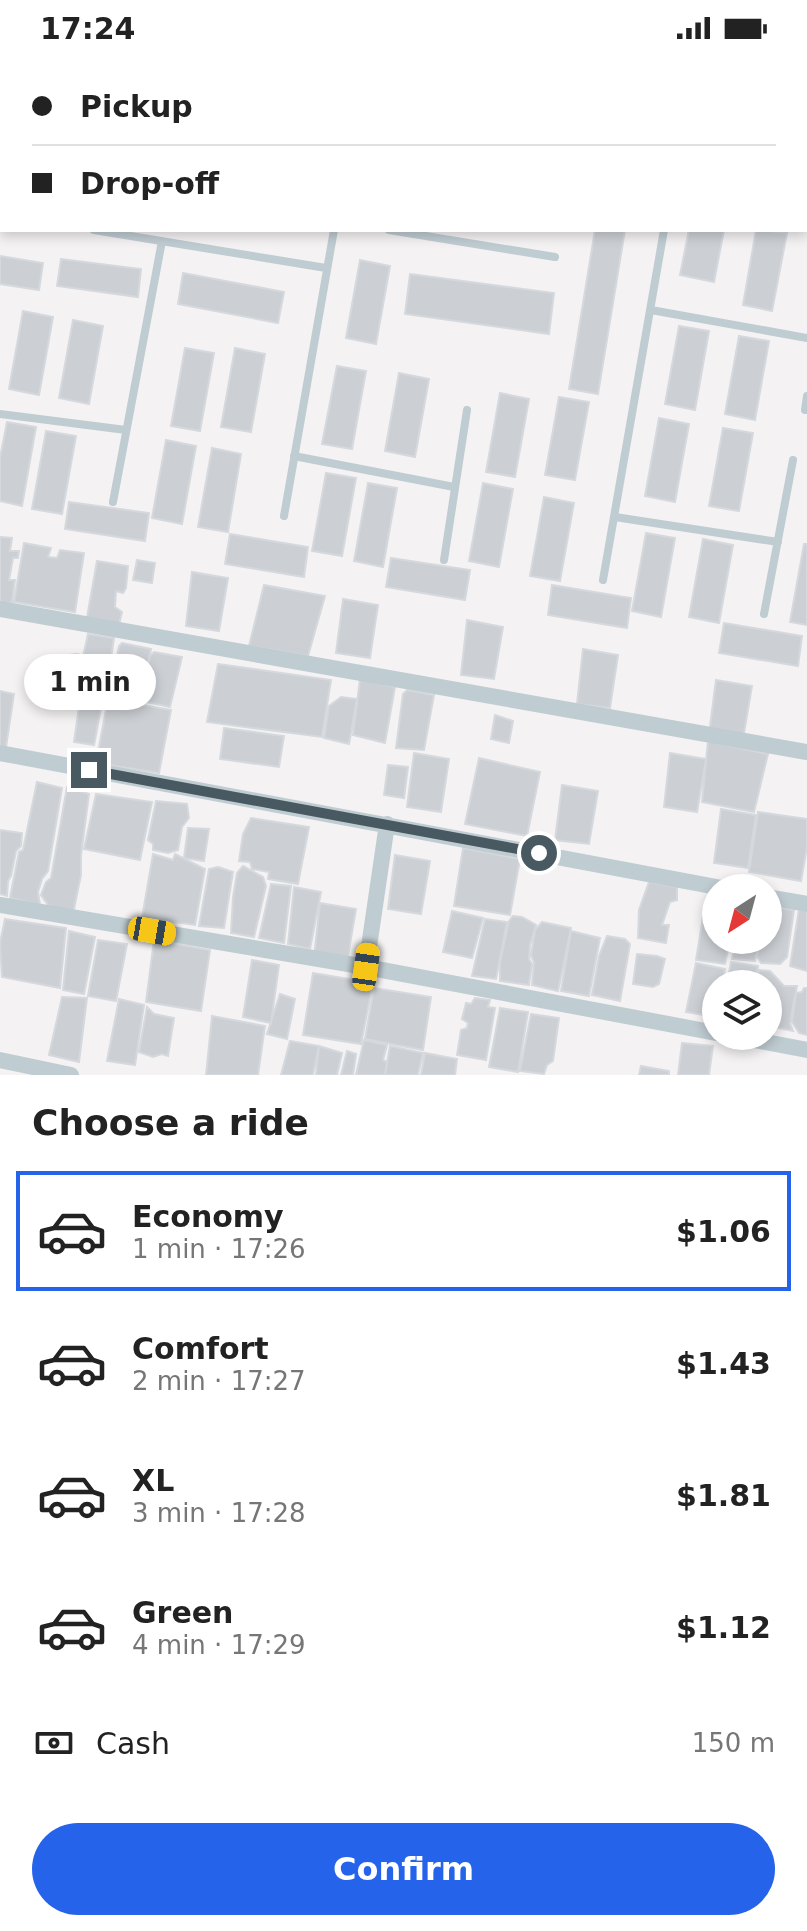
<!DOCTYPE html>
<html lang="en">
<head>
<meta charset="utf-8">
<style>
  :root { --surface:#fff; --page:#f2f2f2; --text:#222; --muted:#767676; --line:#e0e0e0; --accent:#2563eb }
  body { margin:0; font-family:"DejaVu Sans",sans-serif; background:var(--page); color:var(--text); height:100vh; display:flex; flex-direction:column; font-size:30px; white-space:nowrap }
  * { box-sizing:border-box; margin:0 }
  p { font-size:26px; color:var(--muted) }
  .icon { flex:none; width:44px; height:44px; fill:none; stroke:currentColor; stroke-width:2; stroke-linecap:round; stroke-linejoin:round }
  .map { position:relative; height:1019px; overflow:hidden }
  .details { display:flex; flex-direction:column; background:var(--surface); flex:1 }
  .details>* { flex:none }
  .top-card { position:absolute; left:0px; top:0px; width:808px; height:176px; box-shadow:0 4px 12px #0003; display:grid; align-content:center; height:176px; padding:0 32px; background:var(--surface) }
  .needle { width:52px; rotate:216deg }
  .tools { position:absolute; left:702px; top:818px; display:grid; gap:16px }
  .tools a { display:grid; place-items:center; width:80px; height:80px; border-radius:50%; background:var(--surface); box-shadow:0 4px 12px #0003; font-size:40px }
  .end { position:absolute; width:36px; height:36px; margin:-18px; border:10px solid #485961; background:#fff; box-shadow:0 0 0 4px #fff }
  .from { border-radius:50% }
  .bubble { position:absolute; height:56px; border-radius:28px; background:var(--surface); box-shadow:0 4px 12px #0003; font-size:26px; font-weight:600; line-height:56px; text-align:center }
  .car { position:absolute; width:24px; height:48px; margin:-24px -12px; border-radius:10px; box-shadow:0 0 6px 2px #0007; background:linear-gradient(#f5c518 24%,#345 0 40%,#f5c518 0 76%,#345 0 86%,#f5c518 0) }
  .top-card b { display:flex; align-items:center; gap:28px; height:76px; font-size:30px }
  .top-card b+b { border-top:2px solid var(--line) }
  .top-card i { width:20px; height:20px; background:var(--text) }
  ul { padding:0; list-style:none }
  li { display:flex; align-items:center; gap:24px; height:120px; margin:0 16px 12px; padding:0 16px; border:4px solid transparent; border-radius:0px }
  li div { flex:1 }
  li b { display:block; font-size:30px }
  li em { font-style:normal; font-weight:600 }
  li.active { border-color:var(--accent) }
  li>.icon { width:72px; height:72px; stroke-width:1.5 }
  h2 { padding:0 32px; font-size:36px; line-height:96px }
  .pay { display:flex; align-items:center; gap:20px; height:88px; padding:0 32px; font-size:30px }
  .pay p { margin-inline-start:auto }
  .action { display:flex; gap:16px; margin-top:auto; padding:16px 32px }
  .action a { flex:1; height:92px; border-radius:48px; background:var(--accent); color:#fff; font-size:32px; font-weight:600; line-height:92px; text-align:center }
  .status { display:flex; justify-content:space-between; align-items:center; height:56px; padding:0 40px; background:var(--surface); direction:ltr }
  .status svg { height:22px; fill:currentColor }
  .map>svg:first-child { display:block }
  .building { fill:#ccd0d4; stroke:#d5d9de; stroke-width:2 }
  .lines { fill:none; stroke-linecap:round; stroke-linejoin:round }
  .service { stroke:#bfccd2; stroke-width:8 }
  .minor { stroke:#bfccd2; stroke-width:16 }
  .route { stroke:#485961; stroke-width:10 }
</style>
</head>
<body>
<div class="status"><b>17:24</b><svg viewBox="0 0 49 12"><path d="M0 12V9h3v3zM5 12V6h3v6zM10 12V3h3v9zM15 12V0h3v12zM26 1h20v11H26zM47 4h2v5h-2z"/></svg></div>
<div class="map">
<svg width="807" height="1019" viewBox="0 0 807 1019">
  <rect width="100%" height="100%" fill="#f4f2f2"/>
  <path class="building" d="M544,0h49l13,2h-63z
    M595,174h30l-27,164 -29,-5z
    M689,174h35l-10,52 -34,-7z
    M756,174l31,3 -15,78 -29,-6z
    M0,200l43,7 -4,27 -39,-6z
    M61,203l80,10 -3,28 -81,-11z
    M360,204l30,6 -14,78 -30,-6z
    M183,217l101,19 -6,31 -100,-19z
    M410,218l144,19 -5,41 -144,-20z
    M23,255l30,6 -14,78 -30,-6z
    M73,264l30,6 -14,78 -30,-6z
    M679,270l30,5 -14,79 -30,-6z
    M739,280l30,5 -14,79 -30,-6z
    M185,292l29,5 -14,78 -29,-5z
    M235,292l30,6 -14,78 -30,-5z
    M337,310l29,5 -14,78 -30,-5z
    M399,317l30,6 -14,78 -30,-6z
    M500,337l29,6 -14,78 -29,-5z
    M559,341l30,5 -14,78 -30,-5z
    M659,362l30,6 -14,78 -30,-6z
    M7,366l29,5 -14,79 -22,-5v-43z
    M723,372l30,5 -14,78 -30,-5z
    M46,375l30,5 -14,78 -30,-5z
    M166,384l30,6 -14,78 -30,-6z
    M212,392l29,6 -13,78 -30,-5z
    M326,417l30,5 -14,78 -30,-5z
    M368,427l29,5 -14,79 -29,-6z
    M483,427l30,6 -14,78 -30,-6z
    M544,441l30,6 -14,78 -30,-5z
    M69,446l80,11 -4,28 -80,-12z
    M646,477l29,5 -14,79 -29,-6z
    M230,478l78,13 -4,30 -79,-13z
    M0,481l12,1 -2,13h9l-1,7h-5l-4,22h6l-3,22 -8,2 -4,-1z
    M703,483l30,6 -14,78 -30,-6z
    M24,487l27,5 -3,9 9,1 3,-8 24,3 -9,59 -61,-10z
    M804,488h3v81l-17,-3z
    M391,502l79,12 -5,30 -79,-13z
    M137,504l18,3 -3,20 -19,-3z
    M97,505l31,5 -2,22 -3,5 -7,-2 -1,16 7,5 -4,17 -32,-6z
    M192,516l36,6 -9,53 -33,-5z
    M264,529l61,11 -17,60 -59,-10z
    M552,529l79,13 -4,30 -79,-13z
    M343,543l35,6 -8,53 -34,-5z
    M467,564l36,7 -9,52 -33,-4z
    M724,567l78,13 -4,30 -79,-13z
    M88,578l26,4 -9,61 -30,-7z
    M122,587l29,6 -11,53 -32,-3 11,-53z
    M583,593l35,6 -8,53 -33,-4z
    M154,596l28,5 -12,50 -28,-6 8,-45z
    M76,598l5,1 -9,40 -18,-5 -2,-21 5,-12z
    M218,608l113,16 -9,57 -115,-15z
    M360,623l35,8 -10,56 -32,-8z
    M716,624l36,6 -9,53 -34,-5z
    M407,634l27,5 -10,55 -28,-2 7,-54z
    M0,635l14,3 -8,53 -6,-1z
    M341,641l16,2 -8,45 -25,-6 5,-32z
    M108,643l63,11 -12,63 -63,-10z
    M80,644l22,3 -8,42 -20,-3z
    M495,659l18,6 -4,22 -18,-4z
    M224,672l60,8 -5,31 -59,-8z
    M708,685l60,13 -14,58 -52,-10z
    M414,697l35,6 -8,53 -34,-5z
    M670,697l36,6 -9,53 -33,-5z
    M479,702l61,14 -13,64 -62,-12z
    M388,709l20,2 -4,31 -20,-3z
    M37,726l25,6 -14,83 -6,8 -4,13 2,13 -30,-7 9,-46 4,-2z
    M562,729l36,6 -9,53 -34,-4z
    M67,731l22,7 -8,61v20l-8,39 -23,-6 -9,-13 5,-13 5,-4z
    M96,738l56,8 -12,58 -56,-11z
    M156,745l31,3 2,14 -7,9 -4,23 -10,3 -15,-3v-6l-5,-4z
    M721,753l35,6 -8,53 -34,-5z
    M758,756l49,7v28l-6,34 -52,-9z
    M251,762l58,9 -11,57 -30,-5 1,-7 -17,-3 -2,-7 -11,-1 4,-27z
    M188,772l21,1 -5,32 -20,-3z
    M0,774l22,3 -1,13 -5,5 -5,25 -3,5 -1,15 -7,-2z
    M463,792l57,11 -10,56 -56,-9z
    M153,798l20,6 2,-6 30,15 -10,56 -53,-7z
    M395,799l35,6 -9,53 -33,-5z
    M243,810l20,11 3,9 -12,51 -23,-4 2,-36 4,-24z
    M218,811l15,5 -9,56 -25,-2 10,-57z
    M649,826l28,5v13l-7,2 -8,23h7l-3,18 -28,-5 1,-28z
    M271,828l20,2 -7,57 -25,-5z
    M294,831l27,5 -11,57 -22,-5z
    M706,842l10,1v41h14l-5,24 -29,-4z
    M320,847l36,6 -9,53 -33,-5z
    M770,850l24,4 -7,47 -7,7 -19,-1 -4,-7 4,-16h7z
    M799,853l8,2v60l-17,-5z
    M452,855l31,7 -11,40 -29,-6z
    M513,860l9,1 14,8 -6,20 -1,14 3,5 -3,21 -29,-4v-19l9,-41z
    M5,863l61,9 -6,60 -58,-11 -2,-34z
    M485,863l22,3 -11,57 -24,-3z
    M542,866l29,6 -13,63 -26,-6 2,-23 -3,-6 4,-26z
    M69,875l26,6 -11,57 -21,-4z
    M571,875l29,7 -11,58 -28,-5z
    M607,880l18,3 5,5 -10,57 -28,-6 7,-39z
    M98,884l29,4 -11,57 -28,-5z
    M154,884l56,10 -9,61 -55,-9z
    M736,884h24l-5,21 -23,-2z
    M637,898l20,2 8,3 -6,25 -6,3 -20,-3z
    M252,904l27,5 -8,58 -28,-6z
    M731,906l27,4 -3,18h-28z
    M696,907l29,6 -3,15h-6l-1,33 -29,-5z
    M759,914l11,1 14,15h13l-7,37 3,8 -25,-5v-42h-12z
    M313,917l60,10 -12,61 -58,-9z
    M374,932l57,9 -8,53 -58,-11z
    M804,932h3v47l-8,-2 -7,-11 4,-29 6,-1z
    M280,938l15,5 -8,40 -20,-5z
    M62,941l25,1 -8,64 -30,-7z
    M475,942l15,2 -2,7 7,1 -9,52 -29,-5 4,-25 6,-2 1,-5 -6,-4 4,-16 5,1z
    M119,943l25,6 -9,60 -28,-4z
    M147,951l7,7 20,4 -6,38 -6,-2 -9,3 -14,-5z
    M500,952l28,4 -10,60 -29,-5z
    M531,958l28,4 -6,43 -6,4 -3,9 -24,-3z
    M212,960l53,10 -7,49h-52z
    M364,984l23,5 -4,15 4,2 -2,13h-29z
    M290,985l29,5 -6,29h-32z
    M682,987l31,3 -4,29h-31z
    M319,990l23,7 -5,22h-21z
    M390,990l33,7 -5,22h-33z
    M347,995l9,3 -3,21h-12z
    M425,997l32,6 -2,16h-34z
    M641,1010l28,5v4h-30z"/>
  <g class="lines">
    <path class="service" d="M805,0h2
      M27,2h3
      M377,2l1,-2
      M0,159h2
      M94,174l232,38
      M389,174l166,27
      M651,254l156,28
      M805,354l2,-14
      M0,358l126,16
      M294,400l160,31
      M113,446l49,-261
      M284,460l50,-286
      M615,461l163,25
      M444,504l23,-150
      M603,524l61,-350
      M764,558l29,-154"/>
    <path class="minor" d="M413,0l2,2
      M806,118h1
      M0,553l807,143
      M0,697l722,135
      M768,841l39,7
      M0,849l366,62 350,66
      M366,911l21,-143
      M734,980l73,14
      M0,1004l71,15"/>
  </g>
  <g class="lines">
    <path class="route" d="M89,714l450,83"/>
  </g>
</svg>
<div class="tools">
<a><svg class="needle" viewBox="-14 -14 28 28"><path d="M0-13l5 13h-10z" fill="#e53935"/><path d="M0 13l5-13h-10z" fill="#767676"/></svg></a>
<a><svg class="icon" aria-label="layers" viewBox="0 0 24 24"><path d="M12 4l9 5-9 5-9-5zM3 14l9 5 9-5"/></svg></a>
</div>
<i class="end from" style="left:539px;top:797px"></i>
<i class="end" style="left:89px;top:714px"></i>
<div class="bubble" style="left:24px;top:598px;width:132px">1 min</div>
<i class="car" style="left:152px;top:875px;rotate:100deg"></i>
<i class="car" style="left:366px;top:911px;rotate:8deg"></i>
<div class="top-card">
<b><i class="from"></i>Pickup</b>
<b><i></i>Drop-off</b>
</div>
</div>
<section class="details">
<h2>Choose a ride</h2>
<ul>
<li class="active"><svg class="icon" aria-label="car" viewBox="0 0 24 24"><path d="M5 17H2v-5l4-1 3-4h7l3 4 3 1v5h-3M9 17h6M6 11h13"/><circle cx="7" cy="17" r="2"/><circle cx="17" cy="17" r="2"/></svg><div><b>Economy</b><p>1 min · 17:26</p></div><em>$1.06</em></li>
<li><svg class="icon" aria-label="car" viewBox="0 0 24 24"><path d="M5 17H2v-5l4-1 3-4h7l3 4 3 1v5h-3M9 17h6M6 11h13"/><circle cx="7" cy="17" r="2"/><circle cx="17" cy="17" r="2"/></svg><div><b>Comfort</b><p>2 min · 17:27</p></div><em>$1.43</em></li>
<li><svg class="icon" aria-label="car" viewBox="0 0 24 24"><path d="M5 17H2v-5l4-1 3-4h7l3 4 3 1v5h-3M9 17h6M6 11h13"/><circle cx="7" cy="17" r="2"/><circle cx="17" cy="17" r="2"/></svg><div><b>XL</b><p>3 min · 17:28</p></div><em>$1.81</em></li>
<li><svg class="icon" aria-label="car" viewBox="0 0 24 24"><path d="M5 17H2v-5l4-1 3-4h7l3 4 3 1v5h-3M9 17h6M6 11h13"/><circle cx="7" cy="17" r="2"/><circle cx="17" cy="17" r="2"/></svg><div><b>Green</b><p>4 min · 17:29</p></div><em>$1.12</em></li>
</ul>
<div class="pay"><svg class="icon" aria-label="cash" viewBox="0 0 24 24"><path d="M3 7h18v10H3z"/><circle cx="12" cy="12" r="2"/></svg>Cash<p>150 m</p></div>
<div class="action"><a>Confirm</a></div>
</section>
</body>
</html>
